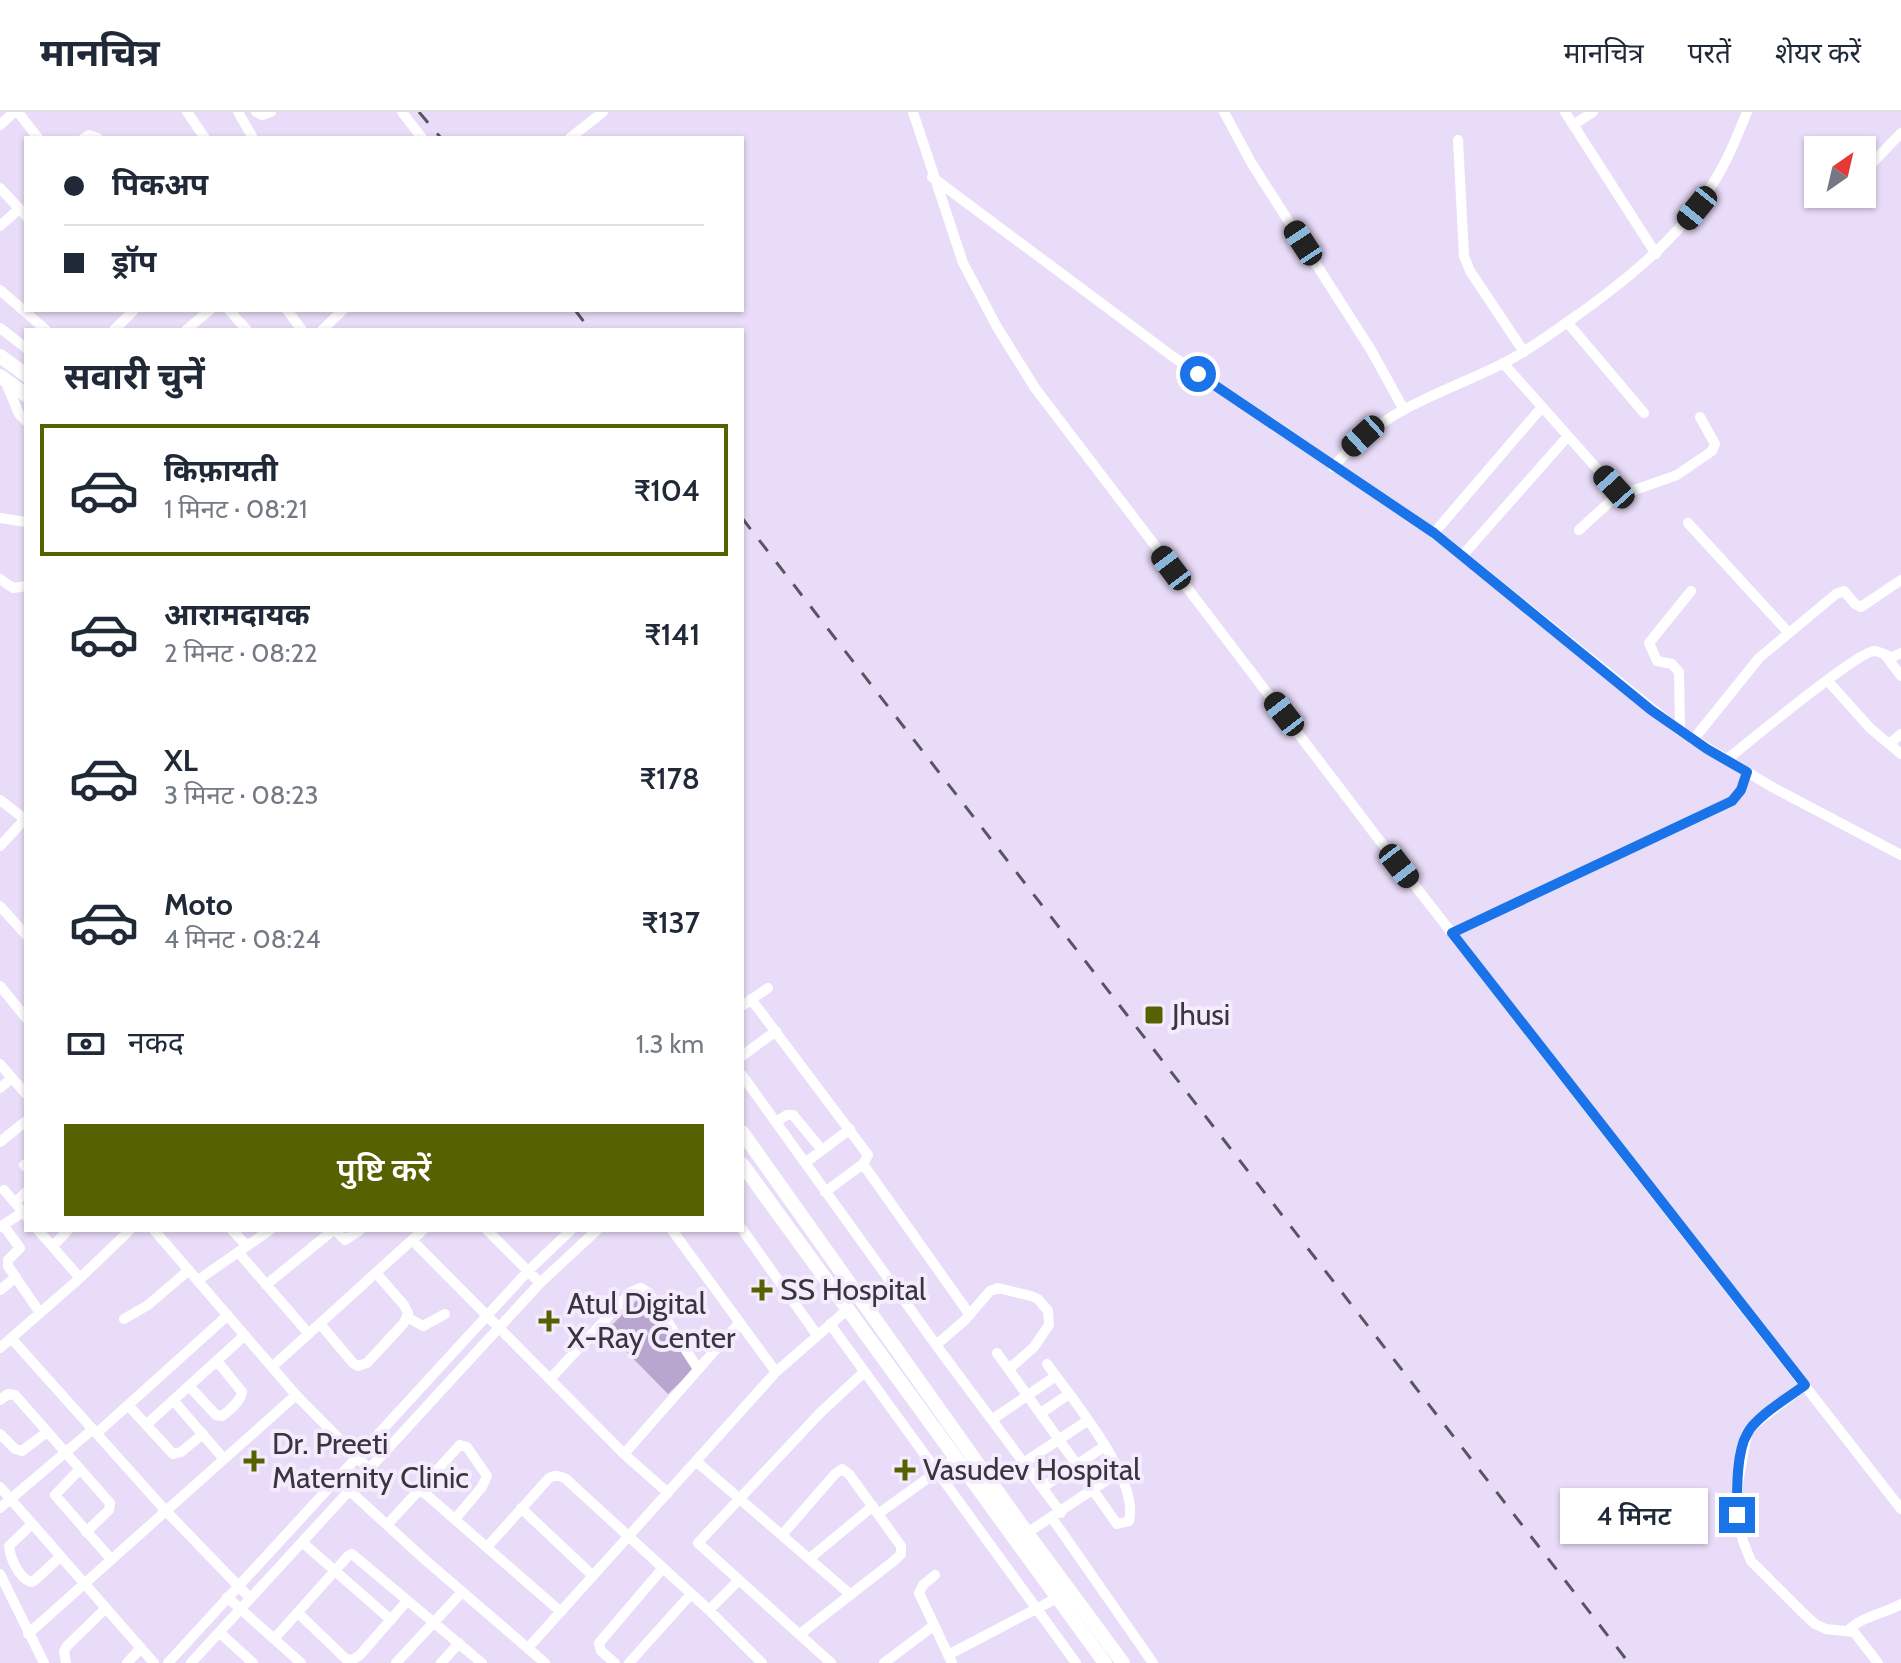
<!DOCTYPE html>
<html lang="hi">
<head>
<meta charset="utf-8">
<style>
  :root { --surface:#fff; --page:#f6f6f7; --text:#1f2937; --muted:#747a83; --line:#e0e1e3; --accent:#566201 }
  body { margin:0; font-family:Cabin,"Noto Sans Devanagari",sans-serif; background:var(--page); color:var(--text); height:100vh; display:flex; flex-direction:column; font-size:30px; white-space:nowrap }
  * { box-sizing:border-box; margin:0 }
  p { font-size:26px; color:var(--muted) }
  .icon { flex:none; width:44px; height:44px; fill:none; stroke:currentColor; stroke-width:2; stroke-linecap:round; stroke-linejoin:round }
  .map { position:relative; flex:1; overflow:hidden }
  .side { position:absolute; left:24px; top:216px; width:720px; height:904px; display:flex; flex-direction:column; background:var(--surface); border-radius:0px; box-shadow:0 2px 6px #0004 }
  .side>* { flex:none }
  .banner { position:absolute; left:24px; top:24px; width:720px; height:176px; border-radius:0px; box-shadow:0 2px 6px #0004; display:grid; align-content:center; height:176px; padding:0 40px; background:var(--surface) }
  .needle { width:52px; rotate:34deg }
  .controls { position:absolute; left:1804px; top:24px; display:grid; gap:16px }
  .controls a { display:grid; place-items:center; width:72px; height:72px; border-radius:0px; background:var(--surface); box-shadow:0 2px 6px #0004; font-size:40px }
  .end { position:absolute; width:36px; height:36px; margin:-18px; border:10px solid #1a73e8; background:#fff; box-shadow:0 0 0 4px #fff }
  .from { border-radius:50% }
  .bubble { position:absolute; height:56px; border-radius:0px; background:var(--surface); box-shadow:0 2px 6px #0004; font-size:26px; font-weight:600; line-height:56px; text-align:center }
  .car { position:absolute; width:24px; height:48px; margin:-24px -12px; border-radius:10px; box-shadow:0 0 6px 2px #0007; background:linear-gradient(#222 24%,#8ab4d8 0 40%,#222 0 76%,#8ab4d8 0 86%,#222 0) }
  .banner b { display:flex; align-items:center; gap:28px; height:76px; font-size:30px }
  .banner b+b { border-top:2px solid var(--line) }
  .banner i { width:20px; height:20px; background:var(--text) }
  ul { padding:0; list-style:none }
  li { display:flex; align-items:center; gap:24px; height:132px; margin:0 16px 12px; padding:0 24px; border:4px solid transparent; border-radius:0px }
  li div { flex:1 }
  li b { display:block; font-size:30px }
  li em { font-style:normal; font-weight:600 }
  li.active { border-color:var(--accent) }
  li>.icon { width:72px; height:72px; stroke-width:1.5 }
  h2 { padding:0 40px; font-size:36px; line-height:96px }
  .pay { display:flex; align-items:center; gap:20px; height:88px; padding:0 40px; font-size:30px }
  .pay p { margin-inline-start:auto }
  .cta { display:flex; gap:16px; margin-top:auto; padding:16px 40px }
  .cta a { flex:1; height:92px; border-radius:0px; background:var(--accent); color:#fff; font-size:32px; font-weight:600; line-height:92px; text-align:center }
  header { display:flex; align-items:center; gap:48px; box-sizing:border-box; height:112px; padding:0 40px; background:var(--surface); border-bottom:2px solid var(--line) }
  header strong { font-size:38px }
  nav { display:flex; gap:44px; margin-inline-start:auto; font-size:28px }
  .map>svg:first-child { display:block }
  .green { fill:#b9a6cf }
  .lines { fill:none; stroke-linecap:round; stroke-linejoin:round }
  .minor { stroke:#fff; stroke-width:10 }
  .highway { stroke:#fff; stroke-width:14 }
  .rail { stroke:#5a5361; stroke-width:3; stroke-dasharray:14 14; stroke-linecap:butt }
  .route { stroke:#1a73e8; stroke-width:10 }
  .poi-dot { fill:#566201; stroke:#f4ecfd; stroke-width:3 }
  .labels { text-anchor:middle; stroke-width:8; stroke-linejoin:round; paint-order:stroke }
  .poi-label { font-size:30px; fill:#39343f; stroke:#f4ecfd; text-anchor:start }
</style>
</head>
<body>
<header>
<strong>मानचित्र</strong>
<nav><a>मानचित्र</a><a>परतें</a><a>शेयर करें</a></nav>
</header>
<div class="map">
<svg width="1901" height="1551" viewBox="0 0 1901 1551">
  <rect width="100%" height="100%" fill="#e9dcf8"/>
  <path class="green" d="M641,1184l30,30 24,42 -27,26 -62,-63z"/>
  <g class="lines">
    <path class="minor" d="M18,0l20,26
      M187,0l18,26
      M238,0l15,26
      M256,0l6,3 9,-3
      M402,0l20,26
      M913,0l50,151 34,64 38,61 342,449 524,672
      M1224,0l28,52 119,186 32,58
      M1565,0l91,142
      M0,13l14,-13
      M1573,13l20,-13
      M84,26l5,-3 9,3
      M570,26l33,-26
      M1458,28l6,116 6,15 54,81
      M1862,62l39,-41
      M932,65l240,179 262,177 246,198 92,56 129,68
      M0,76l26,28
      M0,114l19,-17
      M0,178l46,40
      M229,198l18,20
      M287,198l15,20
      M1567,210l77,91
      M0,216l26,20
      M114,218l20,-20
      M186,218l24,-20
      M322,218l21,-20
      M1503,251l113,127 -1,7 -36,33
      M6,271l13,31 7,7
      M1333,355c52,-60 102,-70 169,-103 28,-14 52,-33 77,-50 57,-41 109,-84 143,-146 10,-18 17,-37 25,-56
      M1615,385l62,-22 35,-24 3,-7 -15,-27
      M0,406l26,4
      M1688,411l100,109
      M1434,421l108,-126
      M1463,443l105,-119
      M0,467l13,9 13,-2
      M1886,544l15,20
      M1827,568l43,48 31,26
      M1680,619l-1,-59 -7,-8 -15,-3 -8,-18 42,-52
      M1693,628l66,-82 77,-64 8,-3 11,13 6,3 40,-27
      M1889,632l12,-10
      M1726,648c22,-17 129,-107 148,-109 6,0 12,5 18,6l9,-4
      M0,688l26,20
      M0,734l25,-27
      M0,794l26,29
      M1452,821l280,-132 9,-11 6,-18
      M0,874l26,32
      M751,887l117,156 -5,9 -38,28
      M742,894l26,-18
      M742,944l34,-25
      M0,952l26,30
      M742,963l197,274 122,164
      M0,976l12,-10
      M776,1010l11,-7h6l29,35
      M0,1030l26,-21
      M805,1051l45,-34
      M863,1052l107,151
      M24,1053l2,2
      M4,1078l19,22
      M15,1091l11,-11
      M3,1113l17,23 -12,12v6l32,47
      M0,1115l23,-15 3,4
      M742,1117l75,106
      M38,1118l42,48
      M154,1118l142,165 74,75
      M232,1118l15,16
      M487,1118l53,53
      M672,1118l104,142
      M412,1128l212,214 44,39
      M53,1134l15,-16
      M238,1140l71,82
      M198,1168l72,-50
      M266,1173l65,-53 4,-2 10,10 15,-10
      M0,1178l16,-13
      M407,1205l16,9 22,-12
      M124,1207l24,-14 41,-35
      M830,1212l246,339
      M321,1213l32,38 5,3 9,-3 37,-40 4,-10 -4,-8 -28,-32
      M11,1226l154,172 85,88
      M936,1233l28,-24 26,-30 8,-3 33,8 7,3 10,12 1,14 -15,22 -25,22
      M0,1236l80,-70 50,-48
      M997,1241l80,112
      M1047,1252c24,33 93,115 82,157l-12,3 -24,-34
      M272,1255l151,-137
      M550,1267l81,-87 10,-4 8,5 49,76
      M1805,1273l-49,38 -9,10 -9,51 -1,31 6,26 8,20 51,51 13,12 11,5 28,3 24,31
      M189,1274l27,29 6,1c8,-6 18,-14 20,-24l-25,-31
      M0,1288l8,-6 7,1 95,108 -1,7 -23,22
      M173,1288l51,59
      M128,1293l45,49 8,-2 22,-18
      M1041,1301l28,-19
      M993,1307l63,-43
      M146,1313l99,-90
      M97,1321l131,-118
      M0,1322l15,15 7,2 25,-19
      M624,1342l115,-131
      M697,1350l154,133
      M1025,1350l62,-41
      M80,1357l-25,26 55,63
      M0,1375l154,176
      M1043,1375l62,-41
      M420,1377l37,-41 3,-3 7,2 20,29 -5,11 -27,32
      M350,1379l73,67 122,105
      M0,1396l93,-79
      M521,1396l72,68
      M878,1402l78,-56
      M1052,1406l101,145
      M32,1412l-23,22c1,12 10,32 22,36l4,-2 25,-23
      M387,1413l33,-36 141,123
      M1027,1421l92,-61
      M782,1423l53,-61 7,-5 7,5 52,72v8l-6,6 -95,74
      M302,1430l89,78
      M487,1435l62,-69c7,-4 11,-2 17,1l143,131 53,53
      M809,1447l64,-53
      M0,1462l44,89
      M935,1463l-12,10 -4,8 33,70
      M227,1485l74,66
      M709,1498l30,-30
      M298,1501l48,46 6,1 8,-5 47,-54
      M1849,1518c11,-13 37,-17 52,-26
      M219,1520l34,31
      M28,1522l268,-239
      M274,1527l74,-83 4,-2 130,109
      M528,1536l248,-276 72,-63
      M948,1543l109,-57
      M66,1551l-2,-12 3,-5 38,-37
      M127,1551l14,-15
      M168,1551l360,-392 43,-41
      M191,1551l349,-380 57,-53
      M396,1551l66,-71
      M441,1551l18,-20
      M615,1551l-14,-12 -2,-8 63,-74
      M629,1551l62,-69
      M831,1551l-133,-120 122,-130 44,-41
      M884,1551l49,-37"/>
    <path class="highway" d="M0,244l26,19
      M0,264l26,19
      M742,1020l285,401 96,130
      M742,1052l363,499"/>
    <path class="rail" d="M419,0l22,26
      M575,198l15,20
      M742,406l887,1145"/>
  </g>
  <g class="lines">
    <path class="route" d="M1198,262l236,159 217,177 56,39 40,23 -6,18 -9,11 -280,132 353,452c-16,12 -50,32 -58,49 -11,19 -10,59 -10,81"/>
  </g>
  <g class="poi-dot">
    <rect x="1144" y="893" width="20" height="20" rx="4"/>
    <path d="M758 1166h8v8h8v8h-8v8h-8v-8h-8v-8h8z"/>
    <path d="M545 1197h8v8h8v8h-8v8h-8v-8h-8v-8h8z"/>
    <path d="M250 1337h8v8h8v8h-8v8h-8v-8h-8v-8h8z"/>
    <path d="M901 1346h8v8h8v8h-8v8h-8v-8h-8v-8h8z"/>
  </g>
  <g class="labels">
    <g class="poi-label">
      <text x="1172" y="913">Jhusi</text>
      <text x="780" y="1188">SS Hospital</text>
      <text x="567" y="1202">Atul Digital<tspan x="567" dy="34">X-Ray Center</tspan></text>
      <text x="272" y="1342">Dr. Preeti<tspan x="272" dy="34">Maternity Clinic</tspan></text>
      <text x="923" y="1368">Vasudev Hospital</text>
    </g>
  </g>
</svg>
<div class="controls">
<a><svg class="needle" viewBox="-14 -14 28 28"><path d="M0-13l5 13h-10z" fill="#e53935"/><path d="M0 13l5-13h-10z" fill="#747a83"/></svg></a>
</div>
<i class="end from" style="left:1198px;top:262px"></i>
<i class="end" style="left:1737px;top:1403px"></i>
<div class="bubble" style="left:1560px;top:1376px;width:148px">4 मिनट</div>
<i class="car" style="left:1697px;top:96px;rotate:219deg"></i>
<i class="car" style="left:1303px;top:131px;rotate:327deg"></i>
<i class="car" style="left:1363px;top:324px;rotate:228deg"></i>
<i class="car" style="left:1614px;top:375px;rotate:318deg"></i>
<i class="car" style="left:1171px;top:456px;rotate:323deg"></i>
<i class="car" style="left:1284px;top:602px;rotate:322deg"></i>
<i class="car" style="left:1399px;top:754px;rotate:142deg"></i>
<div class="banner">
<b><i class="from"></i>पिकअप</b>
<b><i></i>ड्रॉप</b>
</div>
<section class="side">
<h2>सवारी चुनें</h2>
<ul>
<li class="active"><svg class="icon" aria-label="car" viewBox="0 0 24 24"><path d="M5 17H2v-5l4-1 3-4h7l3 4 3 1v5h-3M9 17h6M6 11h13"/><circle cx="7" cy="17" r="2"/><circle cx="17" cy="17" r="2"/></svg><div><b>किफ़ायती</b><p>1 मिनट · 08:21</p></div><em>₹104</em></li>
<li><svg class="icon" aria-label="car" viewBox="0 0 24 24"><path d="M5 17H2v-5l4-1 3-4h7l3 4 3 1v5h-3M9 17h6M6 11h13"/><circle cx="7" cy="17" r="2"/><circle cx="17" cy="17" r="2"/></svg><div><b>आरामदायक</b><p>2 मिनट · 08:22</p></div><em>₹141</em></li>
<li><svg class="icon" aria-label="car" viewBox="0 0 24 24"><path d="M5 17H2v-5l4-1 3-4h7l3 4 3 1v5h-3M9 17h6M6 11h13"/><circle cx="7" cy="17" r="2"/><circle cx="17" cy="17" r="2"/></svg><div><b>XL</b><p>3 मिनट · 08:23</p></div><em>₹178</em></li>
<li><svg class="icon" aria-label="car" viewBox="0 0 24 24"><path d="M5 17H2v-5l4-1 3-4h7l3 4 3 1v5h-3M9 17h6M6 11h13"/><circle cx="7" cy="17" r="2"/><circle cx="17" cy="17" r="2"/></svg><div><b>Moto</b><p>4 मिनट · 08:24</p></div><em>₹137</em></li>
</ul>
<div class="pay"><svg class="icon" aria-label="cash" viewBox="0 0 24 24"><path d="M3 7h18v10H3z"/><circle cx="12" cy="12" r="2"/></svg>नकद<p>1.3 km</p></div>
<div class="cta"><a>पुष्टि करें</a></div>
</section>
</div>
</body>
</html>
